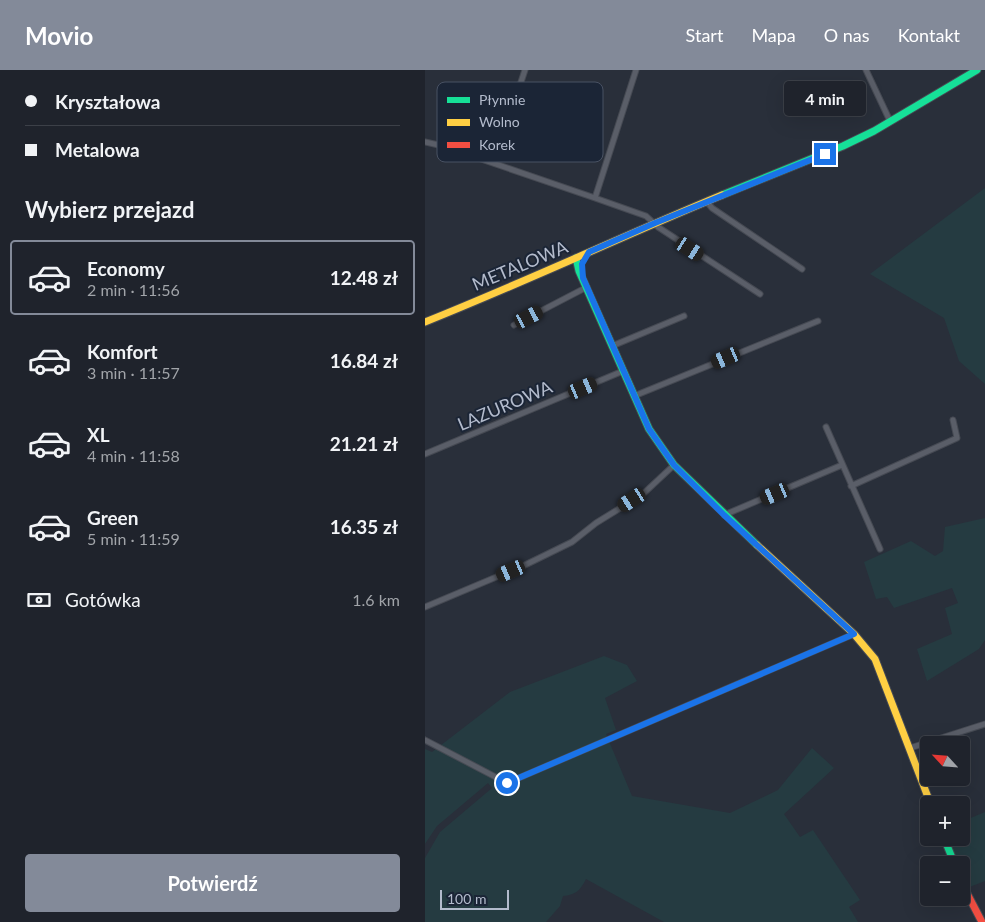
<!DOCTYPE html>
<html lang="pl">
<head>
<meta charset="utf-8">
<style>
  :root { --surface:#1f232c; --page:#2c2f38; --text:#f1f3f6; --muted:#a1a4a9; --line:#3c4048; --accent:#838a99 }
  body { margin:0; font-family:Lato,sans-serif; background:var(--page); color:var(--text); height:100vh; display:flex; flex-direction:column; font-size:19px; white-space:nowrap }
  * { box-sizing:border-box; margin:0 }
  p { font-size:16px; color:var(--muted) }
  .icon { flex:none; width:28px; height:28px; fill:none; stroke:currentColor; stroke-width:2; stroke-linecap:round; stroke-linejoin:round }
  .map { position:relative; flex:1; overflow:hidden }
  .details { display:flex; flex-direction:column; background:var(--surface); width:425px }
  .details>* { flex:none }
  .hud { display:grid; align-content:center; height:110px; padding:0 25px; background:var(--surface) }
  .needle { width:32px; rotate:296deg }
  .buttons { position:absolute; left:495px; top:666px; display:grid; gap:10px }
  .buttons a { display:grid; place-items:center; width:50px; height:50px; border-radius:5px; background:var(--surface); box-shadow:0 5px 20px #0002,0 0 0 1px var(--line); font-size:25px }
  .scale { position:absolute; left:15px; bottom:12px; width:69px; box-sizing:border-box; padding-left:5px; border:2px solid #b3bbcc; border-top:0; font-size:14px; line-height:18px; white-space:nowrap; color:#b3bbcc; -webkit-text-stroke:4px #1b2536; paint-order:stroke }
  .end { position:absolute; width:22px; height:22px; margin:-11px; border:6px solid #1a73e8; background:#fff; box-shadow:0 0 0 2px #fff }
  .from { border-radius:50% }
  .bubble { position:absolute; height:35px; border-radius:5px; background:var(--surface); box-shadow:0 5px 20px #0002,0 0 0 1px var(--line); font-size:16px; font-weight:700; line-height:35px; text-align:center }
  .car { position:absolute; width:15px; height:30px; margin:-15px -8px; border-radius:6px; box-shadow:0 0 4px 1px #0007; background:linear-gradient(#222 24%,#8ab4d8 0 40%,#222 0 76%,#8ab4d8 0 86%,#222 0) }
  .hud b { display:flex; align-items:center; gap:18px; height:48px; font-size:19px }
  .hud b+b { border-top:1px solid var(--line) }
  .hud i { width:12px; height:12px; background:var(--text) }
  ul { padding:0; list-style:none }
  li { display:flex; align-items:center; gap:15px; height:75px; margin:0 10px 8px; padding:0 15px; border:2px solid transparent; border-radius:5px }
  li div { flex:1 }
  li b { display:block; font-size:19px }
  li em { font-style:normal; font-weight:700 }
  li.selected { border-color:var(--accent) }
  li>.icon { width:45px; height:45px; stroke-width:1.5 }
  h2 { padding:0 25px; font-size:22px; line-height:60px }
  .pay { display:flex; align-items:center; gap:12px; height:55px; padding:0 25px; font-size:19px }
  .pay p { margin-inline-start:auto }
  .primary-button { display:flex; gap:10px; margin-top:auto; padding:10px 25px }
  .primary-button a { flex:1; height:58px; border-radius:5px; background:var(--accent); color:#fff; font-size:20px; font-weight:700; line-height:58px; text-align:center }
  header { display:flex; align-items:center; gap:30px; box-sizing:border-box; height:70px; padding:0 25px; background:var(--accent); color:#fff }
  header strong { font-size:24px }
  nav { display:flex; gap:28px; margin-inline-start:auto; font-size:18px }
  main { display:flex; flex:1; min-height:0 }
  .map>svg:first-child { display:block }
  .green { fill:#253b41 }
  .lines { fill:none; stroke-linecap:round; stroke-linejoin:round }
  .street-casing { stroke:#464a53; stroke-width:7 }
  .fast-casing { stroke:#464a53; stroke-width:9 }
  .slow-casing { stroke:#464a53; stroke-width:9 }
  .jam-casing { stroke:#464a53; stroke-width:9 }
  .street { stroke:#5a5e68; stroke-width:5 }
  .fast { stroke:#16e098; stroke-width:7 }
  .slow { stroke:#ffcf43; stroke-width:7 }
  .jam { stroke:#f24e42; stroke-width:7 }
  .route { stroke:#1a73e8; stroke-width:6 }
  .labels { text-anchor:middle; stroke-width:4; stroke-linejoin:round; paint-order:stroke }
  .street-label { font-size:18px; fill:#b3bbcc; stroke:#1b2536 }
  .key { fill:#1b2536; stroke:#495263; stroke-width:1 }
  .key-label { font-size:14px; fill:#b3bbcc }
</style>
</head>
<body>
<header>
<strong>Movio</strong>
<nav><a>Start</a><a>Mapa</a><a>O nas</a><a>Kontakt</a></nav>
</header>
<main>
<section class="details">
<div class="hud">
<b><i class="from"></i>Kryształowa</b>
<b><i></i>Metalowa</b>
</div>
<h2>Wybierz przejazd</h2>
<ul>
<li class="selected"><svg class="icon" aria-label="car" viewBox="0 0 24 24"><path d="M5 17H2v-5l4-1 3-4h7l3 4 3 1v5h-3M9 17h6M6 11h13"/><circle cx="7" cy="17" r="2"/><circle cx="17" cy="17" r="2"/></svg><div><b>Economy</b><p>2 min · 11:56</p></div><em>12.48 zł</em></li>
<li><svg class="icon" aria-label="car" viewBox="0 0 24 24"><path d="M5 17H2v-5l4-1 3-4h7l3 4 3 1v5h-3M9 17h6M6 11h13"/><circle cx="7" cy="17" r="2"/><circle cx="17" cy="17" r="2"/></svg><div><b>Komfort</b><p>3 min · 11:57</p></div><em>16.84 zł</em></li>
<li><svg class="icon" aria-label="car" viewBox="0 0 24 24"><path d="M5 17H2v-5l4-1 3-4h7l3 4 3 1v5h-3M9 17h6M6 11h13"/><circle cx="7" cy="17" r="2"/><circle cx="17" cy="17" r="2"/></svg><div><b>XL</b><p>4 min · 11:58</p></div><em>21.21 zł</em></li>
<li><svg class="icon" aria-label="car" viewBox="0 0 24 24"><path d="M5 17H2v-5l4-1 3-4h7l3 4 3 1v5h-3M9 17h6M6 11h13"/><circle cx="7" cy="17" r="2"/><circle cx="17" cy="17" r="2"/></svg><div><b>Green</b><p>5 min · 11:59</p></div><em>16.35 zł</em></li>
</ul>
<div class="pay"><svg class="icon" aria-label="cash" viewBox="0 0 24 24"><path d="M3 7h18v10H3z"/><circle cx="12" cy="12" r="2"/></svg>Gotówka<p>1.6 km</p></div>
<div class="primary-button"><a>Potwierdź</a></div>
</section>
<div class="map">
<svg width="560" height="852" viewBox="0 0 560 852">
  <rect width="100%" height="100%" fill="#292f3a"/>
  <path class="green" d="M560,118v196l-26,-23 -15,-43 -74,-44z
    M560,448v122l-6,9 -52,32 -10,-32 35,-15 -7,-26 13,-5 -6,-15 -58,20 -7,-11 -11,2 -12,-37 47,-21 24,15 8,-5 2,-24z
    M179,586l23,9 10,16 -32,17 11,32 -10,4 26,62 98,17 48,-23 34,-42 22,20 -50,46 16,23 13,-7 47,70 -11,7 9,15h-194l-78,-43c-6,12 -11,16 -23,17l-3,10 -14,16h-121v-64l15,-26 52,-44 -4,-5 -51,43 -12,18v-95l7,3 78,-60z
    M560,742v69l-18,7 -6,-16v-7h-2l-11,-27h13v-16z"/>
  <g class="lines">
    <g class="street-casing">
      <path id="street" d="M211,0l-41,128 51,18 12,11 102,67
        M441,0l24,51
        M0,72l18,4 152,52
        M69,93l31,-93
        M282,132l5,6 90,61
        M89,255l73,-38
        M187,276l72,-30
        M209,326l184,-75
        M401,357l54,122
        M0,384l198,-83
        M426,416l106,-48 -4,-18
        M299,445l118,-50
        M0,537l100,-42 47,-23 24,-19 47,-29 31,-29
        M0,670l82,43 347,-149
        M485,678l75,-24"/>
    </g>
    <g class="fast-casing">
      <path id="fast" d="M297,125l121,-49 31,-15 103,-61
        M151,188l3,13 70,158 25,36 83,80
        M519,768l11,27"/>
    </g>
    <g class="slow-casing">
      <path id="slow" d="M0,252c100,-40 198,-86 297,-127
        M332,475l97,89 21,25 56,146"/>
    </g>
    <g class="jam-casing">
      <path id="jam" d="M536,812l21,40"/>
    </g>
    <use href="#street" class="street"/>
    <use href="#fast" class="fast"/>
    <use href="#slow" class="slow"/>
    <use href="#jam" class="jam"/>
  </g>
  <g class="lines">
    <path class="route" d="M82,713l347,-149 -130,-119 -50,-50 -25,-36 -66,-151 -1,-14 7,-12 66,-29 170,-69"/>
  </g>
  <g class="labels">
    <g class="street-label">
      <text transform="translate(95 196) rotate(-23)" y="6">METALOWA</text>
      <text transform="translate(80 336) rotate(-23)" y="6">LAZUROWA</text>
    </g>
  </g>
  <rect x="12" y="12" width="166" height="80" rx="8" class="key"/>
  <rect x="22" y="27" width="23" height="6" fill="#16e098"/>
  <rect x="22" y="49" width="23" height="7" fill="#ffcf43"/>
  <rect x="22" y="72" width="23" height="6" fill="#f24e42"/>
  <g class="key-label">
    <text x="54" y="35">Płynnie</text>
    <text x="54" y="57">Wolno</text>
    <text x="54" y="80">Korek</text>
  </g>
</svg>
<div class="buttons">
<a><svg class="needle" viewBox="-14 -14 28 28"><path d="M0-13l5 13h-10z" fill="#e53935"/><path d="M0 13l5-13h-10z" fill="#a1a4a9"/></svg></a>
<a>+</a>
<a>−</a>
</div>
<div class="scale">100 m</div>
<i class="end from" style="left:82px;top:713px"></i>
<i class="end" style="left:400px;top:84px"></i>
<div class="bubble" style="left:359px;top:11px;width:82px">4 min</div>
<i class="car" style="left:265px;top:179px;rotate:123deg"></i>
<i class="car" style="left:104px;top:247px;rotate:63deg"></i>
<i class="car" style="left:301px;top:288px;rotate:247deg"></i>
<i class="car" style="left:158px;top:318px;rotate:67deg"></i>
<i class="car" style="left:350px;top:424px;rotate:247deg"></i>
<i class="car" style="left:207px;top:430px;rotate:237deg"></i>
<i class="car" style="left:86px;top:501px;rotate:247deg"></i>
</div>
</main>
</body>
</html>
